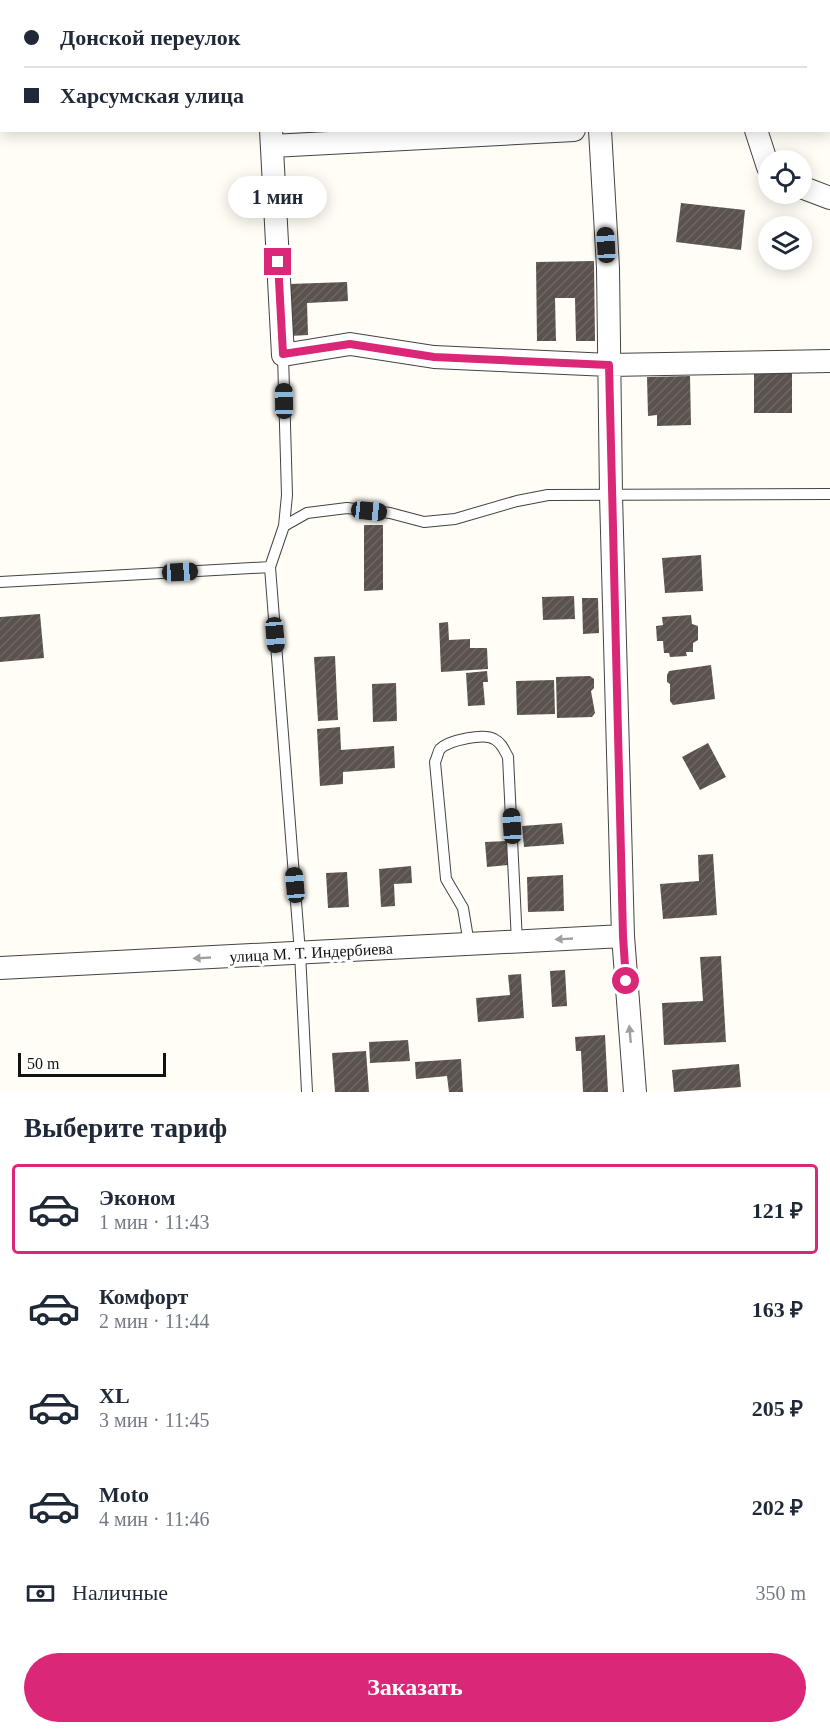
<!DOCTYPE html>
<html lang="ru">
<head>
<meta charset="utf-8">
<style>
  :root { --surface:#fff; --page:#f2f2f3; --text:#1f2937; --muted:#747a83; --line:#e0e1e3; --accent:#db2777 }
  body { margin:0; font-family:Georgia,serif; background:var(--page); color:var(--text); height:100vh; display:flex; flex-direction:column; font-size:22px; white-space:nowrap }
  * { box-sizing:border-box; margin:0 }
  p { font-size:20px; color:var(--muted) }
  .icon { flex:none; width:33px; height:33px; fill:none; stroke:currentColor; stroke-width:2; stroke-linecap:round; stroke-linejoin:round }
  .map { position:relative; height:1092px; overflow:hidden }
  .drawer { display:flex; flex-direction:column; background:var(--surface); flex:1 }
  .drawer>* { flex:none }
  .guide { position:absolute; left:0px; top:0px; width:831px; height:132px; box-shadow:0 3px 15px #0003; display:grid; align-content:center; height:132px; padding:0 24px; background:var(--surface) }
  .buttons { position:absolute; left:758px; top:150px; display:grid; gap:12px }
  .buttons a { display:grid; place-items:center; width:54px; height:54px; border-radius:50%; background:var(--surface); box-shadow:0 3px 15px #0003; font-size:30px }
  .scale { position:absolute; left:18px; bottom:15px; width:148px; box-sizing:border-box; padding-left:6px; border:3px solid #111; border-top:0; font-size:16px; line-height:21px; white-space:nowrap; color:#111; -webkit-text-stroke:4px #fff; paint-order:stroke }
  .end { position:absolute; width:27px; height:27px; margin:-14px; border:8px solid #db2777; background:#fff; box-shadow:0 0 0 3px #fff }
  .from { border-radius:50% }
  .bubble { position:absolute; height:42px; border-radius:21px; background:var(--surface); box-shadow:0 3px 15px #0003; font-size:20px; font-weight:600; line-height:42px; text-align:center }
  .car { position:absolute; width:18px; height:36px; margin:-18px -9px; border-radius:8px; box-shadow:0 0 4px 2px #0007; background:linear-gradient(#222 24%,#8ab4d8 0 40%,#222 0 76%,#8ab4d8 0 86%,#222 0) }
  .guide b { display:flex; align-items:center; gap:21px; height:57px; font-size:22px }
  .guide b+b { border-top:2px solid var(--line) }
  .guide i { width:15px; height:15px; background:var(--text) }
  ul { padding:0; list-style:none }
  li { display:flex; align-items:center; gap:18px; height:90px; margin:0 12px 9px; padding:0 12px; border:3px solid transparent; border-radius:6px }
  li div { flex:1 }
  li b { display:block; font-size:22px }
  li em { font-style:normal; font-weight:600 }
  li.current { border-color:var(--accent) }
  li>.icon { width:54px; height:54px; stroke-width:1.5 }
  h2 { padding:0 24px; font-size:27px; line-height:72px }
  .pay { display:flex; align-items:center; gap:15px; height:66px; padding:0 24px; font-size:22px }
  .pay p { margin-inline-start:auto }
  .button { display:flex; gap:12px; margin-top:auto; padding:12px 24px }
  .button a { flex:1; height:69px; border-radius:36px; background:var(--accent); color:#fff; font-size:24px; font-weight:600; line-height:69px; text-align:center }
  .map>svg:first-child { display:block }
  .building { fill:url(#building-hatch) }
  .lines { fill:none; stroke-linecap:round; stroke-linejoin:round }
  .service-casing { stroke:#444; stroke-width:12 }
  .minor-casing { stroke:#444; stroke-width:24 }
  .service { stroke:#fff; stroke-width:10 }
  .minor { stroke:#fff; stroke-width:22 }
  .oneway { fill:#a0a0a0 }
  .route { stroke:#db2777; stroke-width:8 }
  .labels { text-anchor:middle; stroke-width:6; stroke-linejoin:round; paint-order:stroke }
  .street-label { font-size:16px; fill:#111; stroke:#fff }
</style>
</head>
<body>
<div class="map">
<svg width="830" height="1092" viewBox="0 0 830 1092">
  <defs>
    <pattern id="building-hatch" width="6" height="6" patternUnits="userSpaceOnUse" patternTransform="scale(1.5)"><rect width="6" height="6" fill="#5a524d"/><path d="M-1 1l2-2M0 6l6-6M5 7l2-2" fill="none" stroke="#6d6662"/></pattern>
  </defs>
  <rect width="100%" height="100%" fill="#fffdf5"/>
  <path class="building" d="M681,203l64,7 -4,40 -65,-8z
    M594,261l1,80h-19l-1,-43h-20l1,43h-19l-1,-79z
    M347,282l1,19 -41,2 1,32 -18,1 -1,-52z
    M754,372h38v41h-38z
    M690,376l1,49 -34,1v-11l-9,1 -1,-39z
    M364,525h19v65l-19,1z
    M701,555l2,36 -38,2 -3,-35z
    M574,596l1,23 -32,1 -1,-23z
    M582,598h16l1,35 -16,1z
    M40,614l4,44 -44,4v-45z
    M691,615l1,9 6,2v14l-5,3v9h-7l1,4 -17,1 -1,-4h-5l-1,-12h-6l-1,-15 7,-1 -1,-8z
    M448,622l1,18 21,-1v9h17l1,21 -47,3 -2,-49z
    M335,656l3,64 -20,1 -4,-64z
    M711,665l4,34 -42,6 -3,-4v-17l-3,-2v-7l2,-4z
    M487,671l1,11h-5l2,23 -17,1 -2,-33z
    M590,676l4,3v9l-3,3 4,22 -3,4 -35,1 -1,-41z
    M554,680l1,34 -38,1 -1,-34z
    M396,683l1,38 -24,1 -1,-38z
    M340,727l1,23 53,-4 1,22 -52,4v12l-23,2 -3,-57z
    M708,743l18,34 -26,13 -18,-33z
    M562,823l2,21 -40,3 -2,-21z
    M507,841l1,24 -21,2 -2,-25z
    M713,854l4,61 -54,4 -3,-35 39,-3 -1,-26z
    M411,866l1,17 -18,1 1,22 -14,1 -2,-38z
    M347,872l2,35 -21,1 -2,-35z
    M563,875l1,36 -36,1 -1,-35z
    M721,956l5,86 -62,3 -2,-42 41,-2 -3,-44z
    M565,970l2,36 -15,1 -2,-36z
    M521,974l3,44 -46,4 -2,-24 34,-3 -2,-20z
    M605,1035l3,57h-25l-2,-41h-5l-1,-14z
    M408,1040l2,21 -40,2 -1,-21z
    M366,1051l3,41h-34l-3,-39z
    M461,1059l2,33h-14l-2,-16 -31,3 -1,-17z
    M739,1064l2,23 -67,5 -2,-22z"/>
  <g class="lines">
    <g class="service-casing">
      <path id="service" d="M283,355l4,140 -3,31 -14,41 30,386 7,139
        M284,526l23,-13 40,-5 43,5 34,9 31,-3 62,-18 31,-6 282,-1
        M0,582l270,-15
        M469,944l-6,-36 -17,-29 -11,-117c2,-4 3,-10 5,-13 9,-9 44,-16 54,-10 8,4 10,11 14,18l9,185"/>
    </g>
    <g class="minor-casing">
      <path id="minor" d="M56,0l1,2
        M262,0l1,2
        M593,0v2
        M711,0l1,2
        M295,2l5,-2
        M0,92l2,-1
        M271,130l12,225 67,-11 84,13 175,8 221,-4
        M600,130l8,138 3,227 12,441 12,156
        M756,130l12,37
        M272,146l302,-16
        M801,187l29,11
        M0,968l623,-32"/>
    </g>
    <use href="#service" class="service"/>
    <use href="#minor" class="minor"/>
  </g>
  <defs><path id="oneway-solid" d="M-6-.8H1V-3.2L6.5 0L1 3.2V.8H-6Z" transform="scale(1.5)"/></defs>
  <g class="oneway">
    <use href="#oneway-solid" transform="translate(564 939) rotate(177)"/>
    <use href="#oneway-solid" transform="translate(202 958) rotate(177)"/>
    <use href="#oneway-solid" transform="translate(630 1034) rotate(-95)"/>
  </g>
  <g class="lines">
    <path class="route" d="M278,262l5,92 67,-10 84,13 175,8 14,571 3,45"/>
  </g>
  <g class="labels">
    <g class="street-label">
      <text transform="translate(311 952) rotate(-3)" y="6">улица М. Т. Индербиева</text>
    </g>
  </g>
</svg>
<div class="buttons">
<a><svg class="icon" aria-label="locate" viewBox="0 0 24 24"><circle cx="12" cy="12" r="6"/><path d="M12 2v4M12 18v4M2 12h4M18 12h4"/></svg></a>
<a><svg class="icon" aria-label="layers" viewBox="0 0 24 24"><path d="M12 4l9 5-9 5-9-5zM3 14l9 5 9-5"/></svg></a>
</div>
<div class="scale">50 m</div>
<i class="end from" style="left:626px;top:981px"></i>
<i class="end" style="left:278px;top:262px"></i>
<div class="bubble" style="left:228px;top:176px;width:99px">1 мин</div>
<i class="car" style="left:606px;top:245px;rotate:357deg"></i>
<i class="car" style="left:284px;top:401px;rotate:359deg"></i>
<i class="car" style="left:369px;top:511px;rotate:96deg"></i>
<i class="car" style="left:180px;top:572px;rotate:87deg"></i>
<i class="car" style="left:275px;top:635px;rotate:175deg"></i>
<i class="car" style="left:512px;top:826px;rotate:357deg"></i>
<i class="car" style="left:295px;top:885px;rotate:355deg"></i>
<div class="guide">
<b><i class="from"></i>Донской переулок</b>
<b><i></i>Харсумская улица</b>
</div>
</div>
<section class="drawer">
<h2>Выберите тариф</h2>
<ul>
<li class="current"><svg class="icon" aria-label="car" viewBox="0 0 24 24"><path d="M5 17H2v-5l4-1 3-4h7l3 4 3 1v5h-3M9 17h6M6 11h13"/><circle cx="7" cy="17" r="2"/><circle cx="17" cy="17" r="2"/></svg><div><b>Эконом</b><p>1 мин · 11:43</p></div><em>121 ₽</em></li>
<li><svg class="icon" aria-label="car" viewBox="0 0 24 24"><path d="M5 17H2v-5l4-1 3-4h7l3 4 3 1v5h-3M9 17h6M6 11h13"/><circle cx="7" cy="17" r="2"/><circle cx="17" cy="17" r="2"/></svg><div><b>Комфорт</b><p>2 мин · 11:44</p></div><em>163 ₽</em></li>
<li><svg class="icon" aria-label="car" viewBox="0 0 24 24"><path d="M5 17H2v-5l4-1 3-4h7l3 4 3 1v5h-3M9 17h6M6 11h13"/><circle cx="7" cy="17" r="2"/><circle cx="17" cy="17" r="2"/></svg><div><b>XL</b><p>3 мин · 11:45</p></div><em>205 ₽</em></li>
<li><svg class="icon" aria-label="car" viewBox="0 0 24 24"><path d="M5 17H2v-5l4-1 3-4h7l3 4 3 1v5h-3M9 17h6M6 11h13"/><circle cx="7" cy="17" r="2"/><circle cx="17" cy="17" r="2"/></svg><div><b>Moto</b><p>4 мин · 11:46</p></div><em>202 ₽</em></li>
</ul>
<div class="pay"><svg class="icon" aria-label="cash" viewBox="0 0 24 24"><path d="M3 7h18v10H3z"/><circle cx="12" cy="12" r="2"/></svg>Наличные<p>350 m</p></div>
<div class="button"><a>Заказать</a></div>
</section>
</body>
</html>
